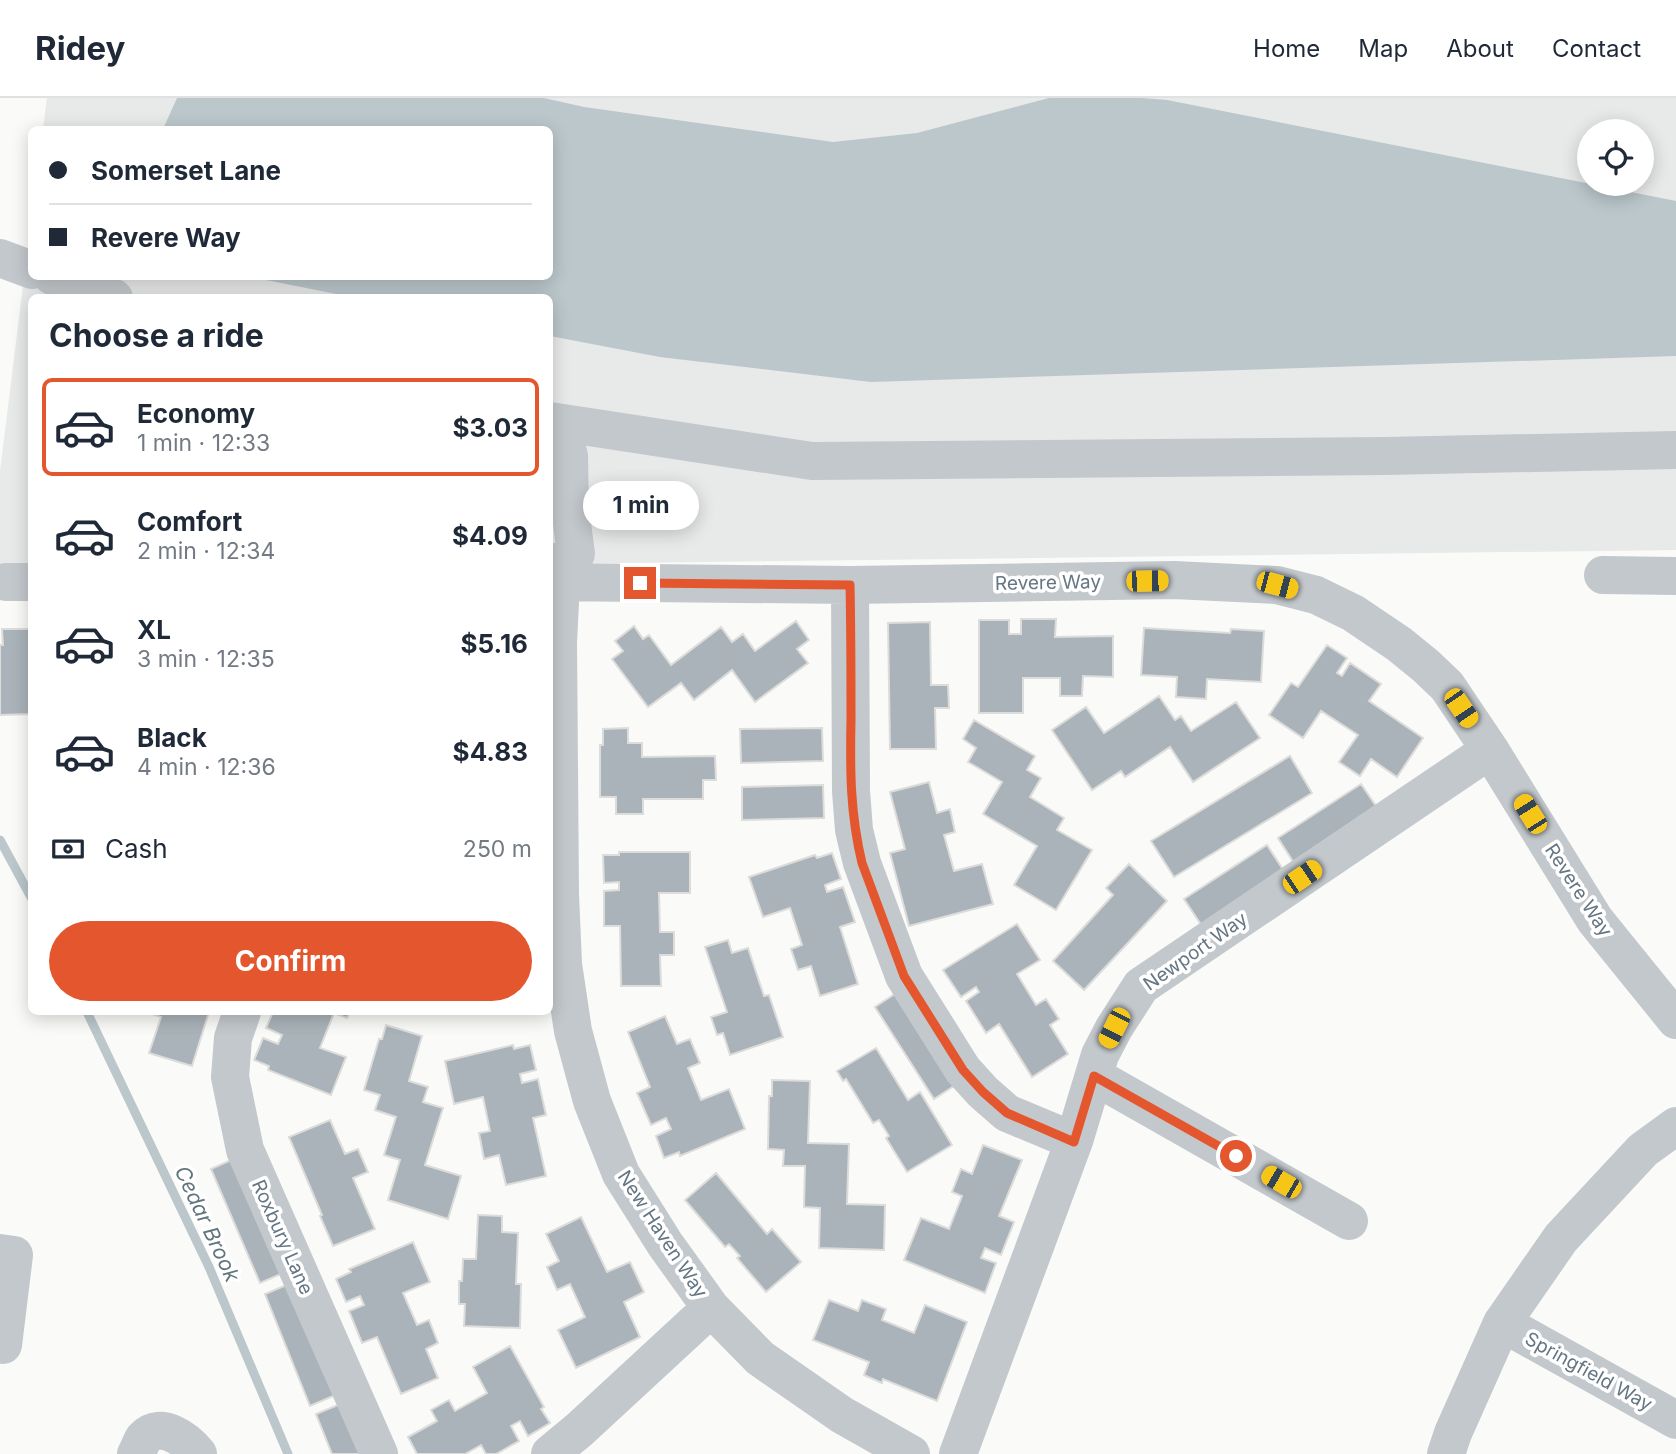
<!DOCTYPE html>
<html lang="en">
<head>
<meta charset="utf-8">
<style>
  :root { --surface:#fff; --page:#f6f6f7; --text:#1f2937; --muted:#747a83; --line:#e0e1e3; --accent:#e4572e }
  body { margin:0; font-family:Inter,sans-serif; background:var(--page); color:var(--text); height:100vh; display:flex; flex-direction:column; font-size:26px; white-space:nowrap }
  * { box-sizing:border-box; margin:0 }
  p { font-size:23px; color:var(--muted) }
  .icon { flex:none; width:38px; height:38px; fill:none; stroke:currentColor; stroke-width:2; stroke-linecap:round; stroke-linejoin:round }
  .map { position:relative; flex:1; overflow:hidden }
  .sheet { position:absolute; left:28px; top:196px; width:525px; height:721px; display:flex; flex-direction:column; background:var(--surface); border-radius:10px; box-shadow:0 4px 18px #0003 }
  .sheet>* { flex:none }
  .top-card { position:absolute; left:28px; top:28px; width:525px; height:154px; border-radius:10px; box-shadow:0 4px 18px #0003; display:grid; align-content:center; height:154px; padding:0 21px; background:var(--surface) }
  .fabs { position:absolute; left:1577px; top:21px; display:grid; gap:14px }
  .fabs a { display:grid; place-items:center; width:77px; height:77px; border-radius:50%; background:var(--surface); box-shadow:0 4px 18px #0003; font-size:35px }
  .end { position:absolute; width:32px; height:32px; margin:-16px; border:9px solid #e4572e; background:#fff; box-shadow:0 0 0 4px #fff }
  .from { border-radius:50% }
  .bubble { position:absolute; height:49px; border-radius:24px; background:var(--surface); box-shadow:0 4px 18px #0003; font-size:23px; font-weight:700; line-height:49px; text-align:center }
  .car { position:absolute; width:21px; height:42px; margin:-21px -10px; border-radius:9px; box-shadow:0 0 5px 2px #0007; background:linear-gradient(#f5c518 24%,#345 0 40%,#f5c518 0 76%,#345 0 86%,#f5c518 0) }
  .top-card b { display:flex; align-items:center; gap:24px; height:66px; font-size:26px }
  .top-card b+b { border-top:2px solid var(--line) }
  .top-card i { width:18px; height:18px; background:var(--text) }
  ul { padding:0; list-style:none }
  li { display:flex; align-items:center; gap:21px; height:98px; margin:0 14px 10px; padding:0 7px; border:4px solid transparent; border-radius:10px }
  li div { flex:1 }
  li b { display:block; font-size:26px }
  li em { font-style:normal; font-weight:700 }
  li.on { border-color:var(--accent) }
  li>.icon { width:63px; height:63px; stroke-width:1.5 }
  h2 { padding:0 21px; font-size:32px; line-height:84px }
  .pay { display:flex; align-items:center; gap:18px; height:77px; padding:0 21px; font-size:26px }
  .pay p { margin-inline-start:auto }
  .action { display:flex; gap:14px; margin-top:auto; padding:14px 21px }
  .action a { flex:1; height:80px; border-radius:42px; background:var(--accent); color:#fff; font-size:28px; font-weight:700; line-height:80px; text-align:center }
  header { display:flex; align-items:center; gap:42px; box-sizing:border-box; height:98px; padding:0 35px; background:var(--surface); border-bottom:2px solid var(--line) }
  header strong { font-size:33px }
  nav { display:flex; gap:38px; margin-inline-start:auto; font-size:24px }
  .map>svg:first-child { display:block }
  .built { fill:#e8e9e9; fill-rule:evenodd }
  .water { fill:#bbc7cb }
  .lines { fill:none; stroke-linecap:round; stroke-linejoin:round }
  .stream { stroke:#bbc7cb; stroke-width:9 }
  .building { fill:#aab3b9; stroke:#dcdcda; stroke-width:2 }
  .minor { stroke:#c3c8cc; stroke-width:38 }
  .route { stroke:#e4572e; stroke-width:9 }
  .labels { text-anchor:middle; stroke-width:7; stroke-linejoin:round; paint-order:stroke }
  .street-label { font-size:19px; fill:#657683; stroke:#fff }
  .water-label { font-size:21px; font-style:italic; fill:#60757c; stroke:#fff }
</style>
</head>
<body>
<header>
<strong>Ridey</strong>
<nav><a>Home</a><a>Map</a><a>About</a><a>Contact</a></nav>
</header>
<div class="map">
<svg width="1676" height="1356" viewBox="0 0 1676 1356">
  <rect width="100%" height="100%" fill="#fafaf8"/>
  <path class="built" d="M47,0h1629v452l-1126,14v-266h-518l-1,272 -31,1v-100l31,-250 1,55h518v-146l-507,-1zM1589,33h53v53h-53z"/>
  <path class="water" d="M177,0h367l40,9 249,35 84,-9 132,-35h93l25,2 509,101v155l-805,26 -211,-25 -110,-21v-38l-199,-1 -85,-17 -5,-3 289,-1v-146l-387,-1z"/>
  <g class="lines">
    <path class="stream" d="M0,742l32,59
      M87,914l122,255 79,187"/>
  </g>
  <path class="building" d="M1021,521h35l-1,18 58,-1v41l-30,-1 -1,20h-22v-18h-37v35h-44v-93h30v14h12z
    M796,523l13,19 -12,9 11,14 -53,39 -23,-32 -38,30 -13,-17 -33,24 -36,-48 11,-8 -8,-10 19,-15 9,13 6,-4 22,30 50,-38 11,15 11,-8 12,17z
    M930,524l1,63h17l1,23h-14l1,41h-46l-2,-126z
    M1144,530l86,5 1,-4 33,2 -3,51 -54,-3 -1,20 -30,-2 1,-20 -36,-2z
    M2,531h28v16h2v69l-32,1v-70h3z
    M1327,547l20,13 -10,15 5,3 8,-13 31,21 -12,17 54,37 -26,39 -26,-18 -11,17 -21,-14 19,-27 -37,-24 -18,27 -34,-23 22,-32 7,4z
    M1159,598l16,24 6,-4 10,15 45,-29 24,36 -67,44 -23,-35 -45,30 -4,-6 -29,19 -40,-60 34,-23 18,26z
    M974,622l61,36 -8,14 14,8 -11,19 34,21 -7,12 35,20 -36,60 -42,-25 23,-39 -54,-32 19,-32 -34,-20 8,-14 -13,-9z
    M628,630v15h14v14l73,-1 1,24h-13v19h-60v15h-27v-17h-16v-52h3v-16z
    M822,630l1,33 -82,2 -1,-34z
    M1290,658l22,37 -138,84 -23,-36z
    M929,684l8,31 13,-4 5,23 -11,3 10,36 28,-7 11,40 -84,22 -19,-73 15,-4 -15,-57z
    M1361,686l17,25 -84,54 -16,-25z
    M823,687l1,33 -82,2v-33z
    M1267,747l17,26 -82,55 -18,-27z
    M619,754h71v41h-31l1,39h14v23h-14l1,31h-40l-1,-60h-16v-35l15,-1v-8l-15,1 -1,-28h16z
    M832,755l9,26 -16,6 2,7 16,-5 12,35 -15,5 18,57 -38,12 -9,-30 -13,4 -7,-21 11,-4 -12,-37 -27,9 -14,-40 66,-22 2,3z
    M1129,766l38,37 -83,89 -31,-29 60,-66 -7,-7z
    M1017,826l23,36 -23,14 19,31 10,-6 13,20 -9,6 18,29 -36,23 -33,-53 -13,9 -20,-32 13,-9 -3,-5 -15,10 -18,-27z
    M728,842l4,13 16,-5 16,48 5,-1 14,42 -53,18 -7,-22 -6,2 -6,-18 16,-5 -22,-65z
    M901,892l59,92 -26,17 -59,-92z
    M147,914h62l-17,54 -43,-13 12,-36z
    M273,914h77l-3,6 -13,-5 -14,35 26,9 -15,38 -63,-25 1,-4 -15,-6 9,-22 15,6 4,-9 -16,-7z
    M665,918l12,28 13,-5 10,24 -12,5 13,32 28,-11 16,40 -65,27 -1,-4 -15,6 -8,-22 15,-7 -5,-11 -15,7 -14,-32 13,-6 -22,-55z
    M386,927l36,11 -13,45 19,6 -5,15 20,6 -18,57 36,11 -13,43 -60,-19 12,-40 -16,-5 12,-38 -21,-7 5,-15 -16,-5 15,-51h3z
    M513,947l1,4 16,-4 6,25 -16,4 2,9 16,-4 8,36 -13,3 13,58 -40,9 -7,-30 -15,4 -5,-26 11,-2 -7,-34 -29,7 -9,-43z
    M876,950l32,52 12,-8 32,53 -45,27 -21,-34 3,-2 -10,-16 -6,3 -27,-44 -3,2 -6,-10z
    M772,982l38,1 -2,62 41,1 -2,60 38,1 -1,45 -65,-2 1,-40 -16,-1 1,-41h-22l1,-16 -16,-1 1,-53h3z
    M330,1022l15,34 13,-5 10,23 -15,6 22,51 -42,17 -13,-30 2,-1 -33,-78z
    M983,1047l39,15 -23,56 15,6 -13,33 -16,-7 -4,10 15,5 -11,30 -81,-33 17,-42 28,11 13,-33 -10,-4 9,-23 11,5z
    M242,1057l48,115 -30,13 -49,-114z
    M716,1075l51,61 5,-5 29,33 -35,30 -29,-34 3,-2 -11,-12 -4,3 -40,-47z
    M478,1117l24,1v16l16,1 -2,51h5l-1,44 -56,-2 1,-22h-6v-23h3l1,-22h13z
    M581,1119l26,55 23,-10 14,30 -20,10 16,35 -64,31 -18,-38 27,-13 -15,-33 -13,6 -10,-23 12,-6 -13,-27z
    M413,1144l17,40 -27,11 14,32 12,-5 9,23 -12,6 12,29 -37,16 -24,-57 -15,6 -13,-32 15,-6 -4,-9 -14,6 -10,-23 15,-7 -2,-3z
    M296,1183l44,112 -30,13 -45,-112z
    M829,1202l29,11 4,-11 24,9 -4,11 32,13 11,-28 42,17 -30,79 -54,-22 -1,4 -18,-8 5,-13 -56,-22z
    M510,1248l34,61 -3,2 9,14 -22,13 -8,-15 -9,5 8,15 -23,13h-10l-5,-9 -16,9h-48l-9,-17 29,-16 -6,-11 18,-10 6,11 32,-18 -14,-26z
    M345,1304l22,52h-35l-16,-40z"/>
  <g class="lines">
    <path class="minor" d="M0,160l32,12
      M52,178l62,22
      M550,323l262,40 573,-5 291,-6
      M550,361l10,-36 9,33 1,52 6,46 -15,28 -9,-20
      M1603,477l73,1
      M6,484h26
      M550,484l300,3 324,-5 103,5 39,10 37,18 46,31 27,22 21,20 43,64 105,170 81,100
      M561,484l-3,60 2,252 3,70 10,67 19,70 29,73 44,70 46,64 49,50 82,57 69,39
      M850,487l1,206 3,39 8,33 42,113 59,94 20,22 24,21 67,28
      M242,914l-9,26 -3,39 15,73 134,304
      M1094,978l255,145
      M0,1155l14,2 -11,90 -3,-1
      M1502,1225l174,97
      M136,1356c3,-5 5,-12 8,-16 17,-18 43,2 54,16
      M550,1356l29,-24 132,-122
      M958,1356l116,-313 26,-86 14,-27 27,-42 349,-236
      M1446,1356l7,-21 49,-110 59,-85 82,-88 33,-24"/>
  </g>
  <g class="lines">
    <path class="route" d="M640,485l210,2c1,44 1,89 1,134 -1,51 -1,94 11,144l42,113 59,94 20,22 24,21 67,29 20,-66 142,80"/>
  </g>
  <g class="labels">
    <g class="street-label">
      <text transform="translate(1048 484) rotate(-1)" y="7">Revere Way</text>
      <text transform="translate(1579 792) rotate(57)" y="7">Revere Way</text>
      <text transform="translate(1195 853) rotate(-35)" y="7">Newport Way</text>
      <text transform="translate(663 1136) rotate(57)" y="7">New Haven Way</text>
      <text transform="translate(283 1139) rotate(66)" y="7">Roxbury Lane</text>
      <text transform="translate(1589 1273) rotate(29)" y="7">Springfield Way</text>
    </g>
    <g class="water-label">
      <text transform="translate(207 1126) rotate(65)" y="7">Cedar Brook</text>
    </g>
  </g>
</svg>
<div class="fabs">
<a><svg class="icon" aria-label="locate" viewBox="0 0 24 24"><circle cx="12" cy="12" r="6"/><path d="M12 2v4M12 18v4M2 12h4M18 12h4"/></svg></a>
</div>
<i class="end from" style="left:1236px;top:1058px"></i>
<i class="end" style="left:640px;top:485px"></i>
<div class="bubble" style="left:583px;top:383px;width:116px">1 min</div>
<i class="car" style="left:1147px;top:483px;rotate:89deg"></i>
<i class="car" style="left:1277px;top:487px;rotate:105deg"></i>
<i class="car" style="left:1461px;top:610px;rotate:146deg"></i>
<i class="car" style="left:1530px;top:716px;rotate:328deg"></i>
<i class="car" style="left:1302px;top:779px;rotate:56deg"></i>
<i class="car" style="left:1114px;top:930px;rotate:207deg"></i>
<i class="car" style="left:1281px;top:1084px;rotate:300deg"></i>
<div class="top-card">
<b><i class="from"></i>Somerset Lane</b>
<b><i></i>Revere Way</b>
</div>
<section class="sheet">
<h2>Choose a ride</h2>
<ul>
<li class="on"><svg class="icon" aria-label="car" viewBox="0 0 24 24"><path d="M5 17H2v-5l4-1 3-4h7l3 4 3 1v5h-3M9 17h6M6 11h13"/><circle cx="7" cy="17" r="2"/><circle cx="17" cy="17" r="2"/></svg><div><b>Economy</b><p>1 min · 12:33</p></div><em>$3.03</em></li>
<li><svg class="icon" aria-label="car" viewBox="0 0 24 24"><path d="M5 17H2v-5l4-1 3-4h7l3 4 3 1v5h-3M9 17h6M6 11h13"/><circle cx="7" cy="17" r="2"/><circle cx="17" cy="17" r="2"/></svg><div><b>Comfort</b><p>2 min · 12:34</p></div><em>$4.09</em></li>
<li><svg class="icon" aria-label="car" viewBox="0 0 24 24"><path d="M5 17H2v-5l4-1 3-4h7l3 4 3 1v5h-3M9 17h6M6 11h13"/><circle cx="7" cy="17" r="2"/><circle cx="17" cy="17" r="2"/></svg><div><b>XL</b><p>3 min · 12:35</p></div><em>$5.16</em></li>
<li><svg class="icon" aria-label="car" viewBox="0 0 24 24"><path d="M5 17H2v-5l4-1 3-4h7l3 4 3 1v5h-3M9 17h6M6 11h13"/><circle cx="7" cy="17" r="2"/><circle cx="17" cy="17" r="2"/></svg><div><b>Black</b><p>4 min · 12:36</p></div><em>$4.83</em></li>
</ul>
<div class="pay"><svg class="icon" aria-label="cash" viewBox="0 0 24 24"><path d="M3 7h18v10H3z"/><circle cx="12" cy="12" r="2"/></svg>Cash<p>250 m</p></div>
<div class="action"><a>Confirm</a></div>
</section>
</div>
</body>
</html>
